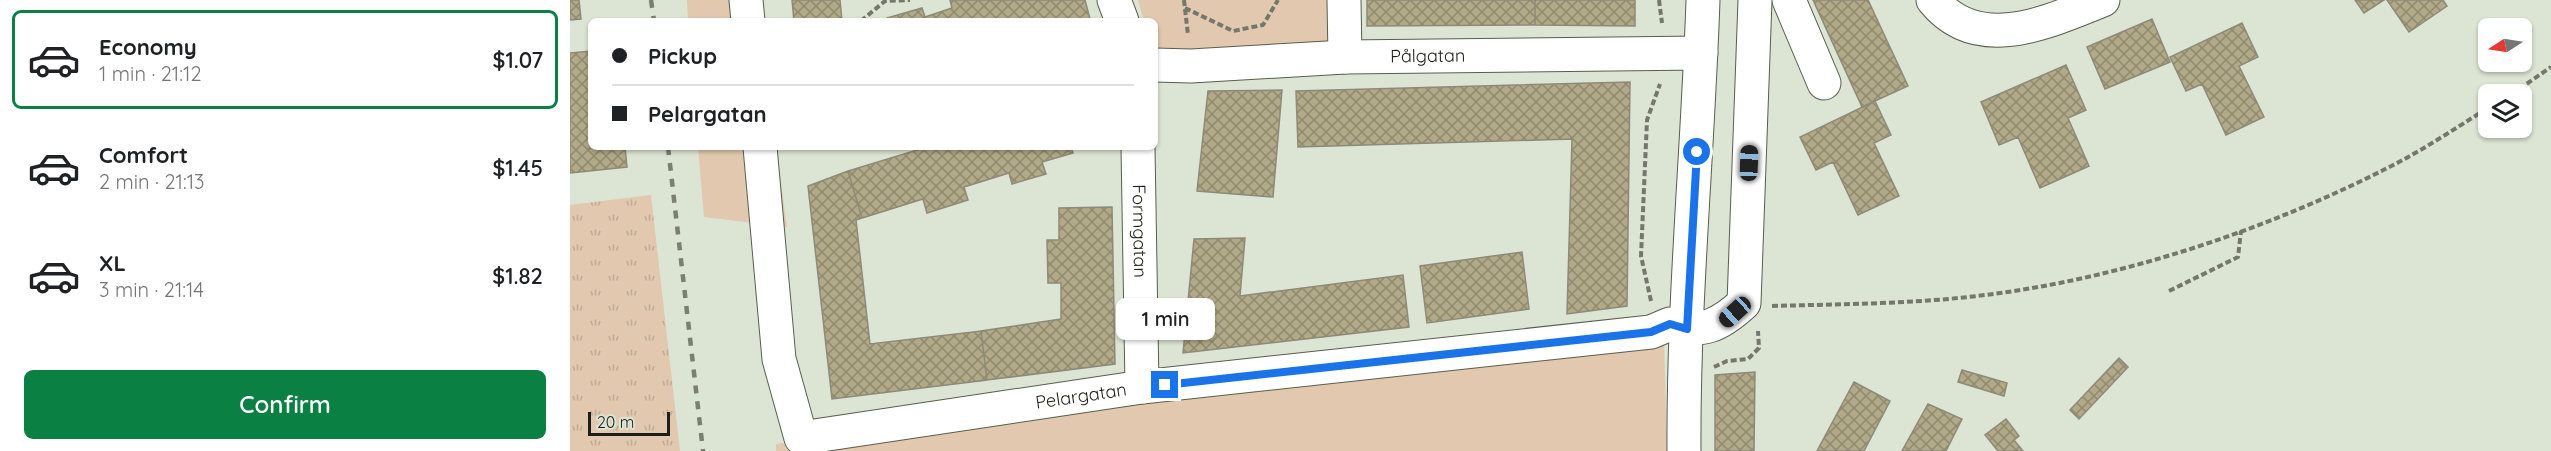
<!DOCTYPE html>
<html lang="en">
<head>
<meta charset="utf-8">
<style>
  :root { --surface:#fff; --page:#f6f6f6; --text:#202124; --muted:#757577; --line:#e0e0e0; --accent:#0b8043 }
  body { margin:0; font-family:Quicksand,sans-serif; background:var(--page); color:var(--text); height:100vh; display:flex; flex-direction:column; font-size:22px; white-space:nowrap }
  * { box-sizing:border-box; margin:0 }
  p { font-size:20px; color:var(--muted) }
  .icon { flex:none; width:33px; height:33px; fill:none; stroke:currentColor; stroke-width:2; stroke-linecap:round; stroke-linejoin:round }
  .map { position:relative; flex:1; overflow:hidden }
  .side { display:flex; flex-direction:column; background:var(--surface); width:570px }
  .side>* { flex:none }
  .top-card { position:absolute; left:18px; top:18px; width:570px; height:132px; border-radius:9px; box-shadow:0 2px 4px #0004; display:grid; align-content:center; height:132px; padding:0 24px; background:var(--surface) }
  .needle { width:39px; rotate:258deg }
  .tools { position:absolute; left:1908px; top:18px; display:grid; gap:12px }
  .tools a { display:grid; place-items:center; width:54px; height:54px; border-radius:9px; background:var(--surface); box-shadow:0 2px 4px #0004; font-size:30px }
  .scale { position:absolute; left:18px; bottom:15px; width:82px; box-sizing:border-box; padding-left:6px; border:3px solid #1c1f19; border-top:0; font-size:16px; line-height:21px; white-space:nowrap; color:#1c1f19; -webkit-text-stroke:4px #dce4d3; paint-order:stroke }
  .end { position:absolute; width:27px; height:27px; margin:-14px; border:8px solid #1a73e8; background:#fff; box-shadow:0 0 0 3px #fff }
  .from { border-radius:50% }
  .bubble { position:absolute; height:42px; border-radius:9px; background:var(--surface); box-shadow:0 2px 4px #0004; font-size:20px; font-weight:600; line-height:42px; text-align:center }
  .car { position:absolute; width:18px; height:36px; margin:-18px -9px; border-radius:8px; box-shadow:0 0 4px 2px #0007; background:linear-gradient(#222 24%,#8ab4d8 0 40%,#222 0 76%,#8ab4d8 0 86%,#222 0) }
  .top-card b { display:flex; align-items:center; gap:21px; height:57px; font-size:22px }
  .top-card b+b { border-top:2px solid var(--line) }
  .top-card i { width:15px; height:15px; background:var(--text) }
  ul { padding:10px 0 0; list-style:none }
  li { display:flex; align-items:center; gap:18px; height:99px; margin:0 12px 9px; padding:0 12px; border:3px solid transparent; border-radius:9px }
  li div { flex:1 }
  li b { display:block; font-size:22px }
  li em { font-style:normal; font-weight:600 }
  li.selected { border-color:var(--accent) }
  li>.icon { width:54px; height:54px; stroke-width:1.5 }
  .primary-button { display:flex; gap:12px; margin-top:auto; padding:12px 24px }
  .primary-button a { flex:1; height:69px; border-radius:9px; background:var(--accent); color:#fff; font-size:24px; font-weight:600; line-height:69px; text-align:center }
  main { display:flex; flex:1; min-height:0 }
  .map>svg:first-child { display:block }
  .grass { fill:url(#grass-tufts) }
  .park { fill:#e1c8ae }
  .building { fill:url(#building-cross-hatch); stroke:#8e8a7a; stroke-width:1.5 }
  .lines { fill:none; stroke-linecap:round; stroke-linejoin:round }
  .minor-casing { stroke:#575e4f; stroke-width:35 }
  .path { stroke:#73786d; stroke-width:4; stroke-dasharray:6 3; stroke-linecap:butt }
  .minor { stroke:#fff; stroke-width:33 }
  .rail { stroke:#797f73; stroke-width:4.5; stroke-dasharray:8 8; stroke-linecap:butt }
  .route { stroke:#1a73e8; stroke-width:8 }
  .labels { text-anchor:middle; stroke-width:4.5; stroke-linejoin:round; paint-order:stroke }
  .street-label { font-size:18px; fill:#1c1f19; stroke:#dce4d3 }
</style>
</head>
<body>
<main>
<section class="side">
<ul>
<li class="selected"><svg class="icon" aria-label="car" viewBox="0 0 24 24"><path d="M5 17H2v-5l4-1 3-4h7l3 4 3 1v5h-3M9 17h6M6 11h13"/><circle cx="7" cy="17" r="2"/><circle cx="17" cy="17" r="2"/></svg><div><b>Economy</b><p>1 min · 21:12</p></div><em>$1.07</em></li>
<li><svg class="icon" aria-label="car" viewBox="0 0 24 24"><path d="M5 17H2v-5l4-1 3-4h7l3 4 3 1v5h-3M9 17h6M6 11h13"/><circle cx="7" cy="17" r="2"/><circle cx="17" cy="17" r="2"/></svg><div><b>Comfort</b><p>2 min · 21:13</p></div><em>$1.45</em></li>
<li><svg class="icon" aria-label="car" viewBox="0 0 24 24"><path d="M5 17H2v-5l4-1 3-4h7l3 4 3 1v5h-3M9 17h6M6 11h13"/><circle cx="7" cy="17" r="2"/><circle cx="17" cy="17" r="2"/></svg><div><b>XL</b><p>3 min · 21:14</p></div><em>$1.82</em></li>
</ul>
<div class="primary-button"><a>Confirm</a></div>
</section>
<div class="map">
<svg width="1981" height="451" viewBox="0 0 1981 451">
  <defs>
    <pattern id="grass-tufts" width="24" height="20" patternUnits="userSpaceOnUse" patternTransform="scale(1.5)"><rect width="24" height="20" fill="#e1c8ae"/><path d="M3 7l-1-3M5 7V3M7 7l1-3M15 17l-1-3M17 17v-4M19 17l1-3" fill="none" stroke="#c0ab95"/></pattern>
    <pattern id="building-cross-hatch" width="8" height="8" patternUnits="userSpaceOnUse" patternTransform="scale(1.5)"><rect width="8" height="8" fill="#b1a987"/><path d="M0 0l8 8M0 8l8-8" fill="none" stroke="#8f896e"/></pattern>
  </defs>
  <rect width="100%" height="100%" fill="#dce4d3"/>
  <path class="grass" d="M81,195l29,256h-110v-246z"/>
  <path class="park" d="M117,0h70l3,21h-72z
    M568,0h193l-1,44 -175,11v-34h-11z
    M128,147h78l11,80 -83,-10z
    M1094,336l3,115h-891v-7z"/>
  <path class="building" d="M0,0h9l2,19 -11,1z
    M222,0h48l2,21h-48z
    M380,0h135l5,19 -202,2 -1,-3 35,-10 3,9 27,-9z
    M797,0h168v25l-168,1z
    M965,0h100v26l-100,-1z
    M1243,0h55l40,86 -46,21z
    M1785,0h29l-20,13z
    M1817,0h56l4,6 -38,26z
    M1582,19l18,43 -65,27 -18,-42z
    M1672,23l16,34 -19,9 25,51 -38,18 -24,-51 -16,7 -16,-34z
    M21,51v96h34l2,20 -57,6v-120z
    M1496,65l20,45 -18,8 21,48 -49,22 -22,-51 -19,8 -18,-43z
    M1060,82l-3,224 -60,8 5,-175 -274,8 -2,-56z
    M712,90l-9,107 -76,-6 11,-100z
    M1305,101l16,34 -17,8 25,53 -41,19 -25,-53 -17,8 -16,-33z
    M357,147h144l2,6 -31,9 4,12 -34,10 -3,-11 -45,14 4,13 -41,13 -4,-14 -61,19 -14,-47z
    M278,171l14,47 -6,2 14,124 111,-13 6,49 -155,19 -24,-213z
    M542,207l3,157 -128,16 -6,-49 80,-12v-36h-13l-1,-43h12v-32z
    M675,238l-5,58 163,-21 6,52 -226,26 11,-114z
    M952,252l7,57 -102,14 -7,-57z
    M1549,358l9,9 -49,52 -9,-9z
    M1392,370l45,13 -3,13 -46,-14z
    M1185,372l-1,79h-39v-76z
    M1284,382l36,19 -26,50h-47z
    M1358,404l34,15 -16,32h-44z
    M1436,419l13,17 -5,4 9,11h-25l-13,-16z"/>
  <g class="lines">
    <g class="minor-casing">
      <g id="minor">
        <path d="M176,0l2,21"/>
        <path d="M544,0l8,21"/>
        <path d="M774,0l1,57"/>
        <path d="M1219,0l35,83"/>
        <path d="M1363,0c45,56 117,21 170,0"/>
        <path id="s1" d="M585,65l36,1 154,-9 356,-4"/>
        <path id="s2" d="M190,147l19,212 22,79 341,-51 509,-55 19,-8c33,10 50,1 74,-21l11,-303"/>
        <path id="s3" d="M568,147l4,240"/>
        <path d="M1114,451c-1,-150 14,-301 19,-451"/>
      </g>
    </g>
    <path class="path" d="M614,0l4,35
      M1089,0l3,23
      M615,8l48,23 30,-6 15,-25
      M291,21l24,-20 25,-1
      M1942,94l39,-27
      M1599,291l69,-34 3,-26
      M1081,301l-10,-45 6,-136 13,-36
      M1202,306c71,-2 143,-2 213,-11 140,-17 290,-68 414,-133 30,-16 60,-36 89,-54
      M1144,367l13,-6 21,-2 11,-11 -1,-17"/>
    <use href="#minor" class="minor"/>
    <path class="rail" d="M81,0l3,21
      M98,147l35,304"/>
  </g>
  <g class="lines">
    <path class="route" d="M595,385l486,-53 19,-8 17,5 10,-177"/>
  </g>
  <g class="labels">
    <g class="street-label">
      <text dy="6" stroke="none"><textPath href="#s1" startOffset="273">Pålgatan</textPath></text>
      <text dy="6" stroke="none"><textPath href="#s3" startOffset="84">Formgatan</textPath></text>
      <text dy="6" stroke="none"><textPath href="#s2" startOffset="578">Pelargatan</textPath></text>
    </g>
  </g>
</svg>
<div class="tools">
<a><svg class="needle" viewBox="-14 -14 28 28"><path d="M0-13l5 13h-10z" fill="#e53935"/><path d="M0 13l5-13h-10z" fill="#757577"/></svg></a>
<a><svg class="icon" aria-label="layers" viewBox="0 0 24 24"><path d="M12 4l9 5-9 5-9-5zM3 14l9 5 9-5"/></svg></a>
</div>
<div class="scale">20 m</div>
<i class="end from" style="left:1127px;top:152px"></i>
<i class="end" style="left:595px;top:385px"></i>
<div class="bubble" style="left:546px;top:298px;width:99px">1 min</div>
<i class="car" style="left:1179px;top:163px;rotate:2deg"></i>
<i class="car" style="left:1165px;top:312px;rotate:228deg"></i>
<div class="top-card">
<b><i class="from"></i>Pickup</b>
<b><i></i>Pelargatan</b>
</div>
</div>
</main>
</body>
</html>
